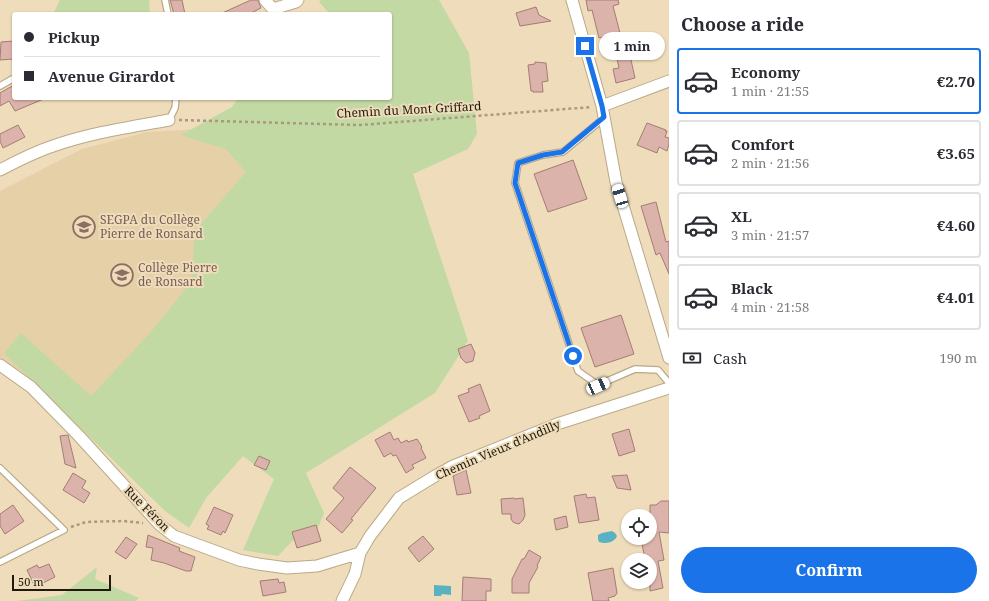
<!DOCTYPE html>
<html lang="en">
<head>
<meta charset="utf-8">
<style>
  :root { --surface:#fff; --page:#f7f7f7; --text:#2b2b33; --muted:#7c7c81; --line:#e1e1e2; --accent:#1a73e8 }
  body { margin:0; font-family:"Noto Serif",serif; background:var(--page); color:var(--text); height:100vh; display:flex; flex-direction:column; font-size:15px; white-space:nowrap }
  * { box-sizing:border-box; margin:0 }
  p { font-size:13px; color:var(--muted) }
  .icon { flex:none; width:22px; height:22px; fill:none; stroke:currentColor; stroke-width:2; stroke-linecap:round; stroke-linejoin:round }
  .map { position:relative; flex:1; overflow:hidden }
  .side { display:flex; flex-direction:column; background:var(--surface); width:320px }
  .side>* { flex:none }
  .guide { position:absolute; left:12px; top:12px; width:380px; height:88px; border-radius:4px; box-shadow:0 1px 3px #0004; display:grid; align-content:center; height:88px; padding:0 12px; background:var(--surface) }
  .buttons { position:absolute; left:621px; top:509px; display:grid; gap:8px }
  .buttons a { display:grid; place-items:center; width:36px; height:36px; border-radius:50%; background:var(--surface); box-shadow:0 1px 3px #0004; font-size:20px }
  .scale { position:absolute; left:12px; bottom:10px; width:99px; box-sizing:border-box; padding-left:4px; border:2px solid #201a0d; border-top:0; font-size:11px; line-height:14px; white-space:nowrap; color:#201a0d; -webkit-text-stroke:3px #eedcba; paint-order:stroke }
  .end { position:absolute; width:18px; height:18px; margin:-9px; border:5px solid #1a73e8; background:#fff; box-shadow:0 0 0 2px #fff }
  .from { border-radius:50% }
  .bubble { position:absolute; height:28px; border-radius:14px; background:var(--surface); box-shadow:0 1px 3px #0004; font-size:13px; font-weight:700; line-height:28px; text-align:center }
  .car { position:absolute; width:12px; height:24px; margin:-12px -6px; border-radius:5px; box-shadow:0 0 3px 1px #0007; background:linear-gradient(#fff 24%,#345 0 40%,#fff 0 76%,#345 0 86%,#fff 0) }
  .guide b { display:flex; align-items:center; gap:14px; height:38px; font-size:15px }
  .guide b+b { border-top:1px solid var(--line) }
  .guide i { width:10px; height:10px; background:var(--text) }
  ul { padding:0; list-style:none }
  li { display:flex; align-items:center; gap:12px; height:66px; margin:0 8px 6px; padding:0 4px; border:2px solid var(--line); border-radius:4px }
  li div { flex:1 }
  li b { display:block; font-size:15px }
  li em { font-style:normal; font-weight:700 }
  li.current { border-color:var(--accent) }
  li>.icon { width:36px; height:36px; stroke-width:1.5 }
  h2 { padding:0 12px; font-size:18px; line-height:48px }
  .pay { display:flex; align-items:center; gap:10px; height:44px; padding:0 12px; font-size:15px }
  .pay p { margin-inline-start:auto }
  .cta { display:flex; gap:8px; margin-top:auto; padding:8px 12px }
  .cta a { flex:1; height:46px; border-radius:24px; background:var(--accent); color:#fff; font-size:16px; font-weight:700; line-height:46px; text-align:center }
  main { display:flex; flex:1; min-height:0 }
  .map>svg:first-child { display:block }
  .built { fill:#e5d0a8 }
  .green { fill:#c2d9a3 }
  .water { fill:#5ab1c1 }
  .building { fill:#dcb3aa; stroke:#a37d75 }
  .lines { fill:none; stroke-linecap:round; stroke-linejoin:round }
  .lane-casing { stroke:#b9a988; stroke-width:8 }
  .street-casing { stroke:#b9a988; stroke-width:13 }
  .path { stroke:#a89a7f; stroke-width:2.5; stroke-dasharray:3 3; stroke-linecap:butt }
  .lane { stroke:#fff; stroke-width:5.5 }
  .street { stroke:#fff; stroke-width:11 }
  .route { stroke:#1a73e8; stroke-width:5 }
  .labels { text-anchor:middle; stroke-width:4; stroke-linejoin:round; paint-order:stroke }
  .street-label { font-size:12px; fill:#201a0d; stroke:#eedcba }
  .education-label { font-size:12px; fill:#785e54; stroke:#eedcba; text-anchor:start }
</style>
</head>
<body>
<main>
<div class="map">
<svg width="669" height="601" viewBox="0 0 669 601">
  <rect width="100%" height="100%" fill="#eedcba"/>
  <path class="built" d="M200,129l74,1 -132,358 -102,-100 -40,-30v-167l82,-42 65,-17z"/>
  <path class="green" d="M60,0h89l1,14h-97z
    M321,0h118l30,53 8,81 -9,15 -55,25 55,167 -33,52 -129,80 18,40 -6,15 -20,7 -20,21 -35,-6 31,-71 -31,-23 -37,42 -17,30 -24,-17 -161,-158 17,-20 70,63 59,-63 41,-51 4,-51 51,-59 -20,-23 -45,-14 51,-28 6,-9h152v-84h-60l-11,-12z
    M97,567l-2,12 44,19 -3,3h-119l45,-6z"/>
  <path class="water" d="M612,531l3,2 2,3c-3,7 -11,8 -18,6l-1,-3v-4l4,-2z
    M434,585l17,1v9l-9,-1 -1,2h-7z"/>
  <path class="building" d="M170,0h12l3,14h-11z
    M251,0h7l3,8 -12,6h-29z
    M586,0h32l1,4 -6,2 7,27 -21,5 -7,-28 -4,1z
    M536,7l3,8 12,6 -31,5 -4,-13z
    M14,41v18l-14,1 1,-18z
    M629,51l6,27 -19,5 -3,-14 6,-1 -3,-14z
    M535,62l11,1 2,18 -6,1 1,10h-10v-1h-2l-3,-26 7,-1z
    M14,85v13h32l-31,13 -6,-10 -9,5v-13z
    M647,123l19,7 -1,1h2l-2,6 4,1v6l-2,7 -8,-4 -2,6 -20,-8z
    M18,125l7,12 -22,11 -3,-7v-7z
    M573,160l14,39 -39,13 -14,-38z
    M656,202l10,40 3,-1v33l-9,-21 -4,2 -15,-49z
    M621,315l13,39 -39,13 -14,-39z
    M471,344l4,9 -2,8 -7,2 -5,-5 -3,-9z
    M480,384l10,27 -11,5 1,2 -11,4 -11,-26 11,-4 -1,-3z
    M629,429l6,22 -16,5 -7,-22z
    M390,432l4,8 4,-2 3,5 6,-3 1,2 9,-3 5,8 -1,1 5,10 -14,7 2,3 -8,5 -10,-18 -3,1 -2,-3 -7,4 -9,-17z
    M68,435l8,33 -11,-4 -5,-28z
    M259,456l11,5 -4,9 -12,-5z
    M350,467l26,21 -25,31 2,1 -11,13 -16,-14 18,-21 -11,-10z
    M466,470l5,23 -14,2 -4,-19z
    M73,473l13,8 -4,7 8,5 -6,10 -21,-13z
    M627,475l4,15 -14,-2 -5,-12z
    M586,494l1,4 8,-1 4,23 -20,3 -5,-27z
    M514,498v1l9,-1 2,17 -2,5 -4,4 -4,-1 -2,-1 -2,-3v-5h-9l-1,-15z
    M661,501h8v32l-10,-1 5,28 -6,1 5,27 -13,3v-31h-5l-4,-22h9v-33h6z
    M13,505l11,16 -19,13 -5,-8v-12z
    M214,507l19,8 -8,18 -2,-2 -2,4 -14,-6 2,-3 -3,-2z
    M566,516l2,11 -12,3 -2,-11z
    M316,525l5,16 -24,7 -5,-16z
    M148,535l32,13 -1,3 16,6 -4,14h-5l-22,-8 -13,-3 2,-12 -7,-1z
    M423,536l11,13 -15,13 -11,-14z
    M126,537l11,7 -11,15 -11,-7z
    M529,550l12,7 -4,9 1,1 -9,16v10h-17v-14l10,-20h2z
    M49,564l6,13 -20,10 -8,-17 10,-5 2,3z
    M613,568l4,25 -2,3 -7,2 1,3h-16l-5,-28z
    M463,577l28,2v12h-5v10h-24z
    M278,579l1,4 5,-1 2,10 -23,4 -3,-15z"/>
  <g class="lines">
    <g class="lane-casing">
      <path id="lane" d="M165,0l3,14
        M0,86l14,-8
        M604,118l-41,34 -20,3 -25,8 -3,20 63,188 20,14 37,-16 23,1 11,13
        M169,120l6,-12 1,-10
        M0,468l64,62 -64,32"/>
    </g>
    <g class="street-casing">
      <path id="street" d="M265,0l8,9 23,-7 2,-2
        M572,0l30,106 14,76 53,176
        M602,106l67,-25
        M0,170c17,-9 35,-18 53,-24 37,-13 77,-19 116,-26
        M0,365l31,22 48,49 81,89 14,11 65,24 19,4 29,4 30,-2 43,-13
        M342,601l13,-27 5,-21 10,-17 29,-38 36,-22 18,-10 104,-42 112,-36"/>
    </g>
    <path class="path" d="M179,120l181,5 232,-18
      M71,527l15,-5 37,-1 20,2"/>
    <use href="#lane" class="lane"/>
    <use href="#street" class="street"/>
  </g>
  <g class="lines">
    <path class="route" d="M573,356l-58,-173 3,-20 25,-8 19,-3 42,-35 -2,-11 -17,-60"/>
  </g>
  <defs>
    <g id="school-ring" transform="scale(1.15)"><circle r="9.5" fill="#eedcba" stroke="#8d6e63" stroke-width="1.5"/><path d="M0-5L7-2L0 1L-7-2ZM-4 1L0 2.5L4 1V4Q0 6-4 4Z" fill="#8d6e63"/></g>
  </defs>
  <g fill-rule="evenodd">
    <use href="#school-ring" x="84" y="227"/>
    <use href="#school-ring" x="122" y="275"/>
  </g>
  <g class="labels">
    <g class="street-label">
      <text transform="translate(409 110) rotate(-3)" y="4">Chemin du Mont Griffard</text>
      <text transform="translate(498 450) rotate(-23)" y="4">Chemin Vieux d'Andilly</text>
      <text transform="translate(147 509) rotate(45)" y="4">Rue Féron</text>
    </g>
    <g class="education-label">
      <text x="100" y="224">SEGPA du Collège<tspan x="100" dy="14">Pierre de Ronsard</tspan></text>
      <text x="138" y="272">Collège Pierre<tspan x="138" dy="14">de Ronsard</tspan></text>
    </g>
  </g>
</svg>
<div class="buttons">
<a><svg class="icon" aria-label="locate" viewBox="0 0 24 24"><circle cx="12" cy="12" r="6"/><path d="M12 2v4M12 18v4M2 12h4M18 12h4"/></svg></a>
<a><svg class="icon" aria-label="layers" viewBox="0 0 24 24"><path d="M12 4l9 5-9 5-9-5zM3 14l9 5 9-5"/></svg></a>
</div>
<div class="scale">50 m</div>
<i class="end from" style="left:573px;top:356px"></i>
<i class="end" style="left:585px;top:46px"></i>
<div class="bubble" style="left:599px;top:32px;width:66px">1 min</div>
<i class="car" style="left:620px;top:196px;rotate:343deg"></i>
<i class="car" style="left:598px;top:386px;rotate:66deg"></i>
<div class="guide">
<b><i class="from"></i>Pickup</b>
<b><i></i>Avenue Girardot</b>
</div>
</div>
<section class="side">
<h2>Choose a ride</h2>
<ul>
<li class="current"><svg class="icon" aria-label="car" viewBox="0 0 24 24"><path d="M5 17H2v-5l4-1 3-4h7l3 4 3 1v5h-3M9 17h6M6 11h13"/><circle cx="7" cy="17" r="2"/><circle cx="17" cy="17" r="2"/></svg><div><b>Economy</b><p>1 min · 21:55</p></div><em>€2.70</em></li>
<li><svg class="icon" aria-label="car" viewBox="0 0 24 24"><path d="M5 17H2v-5l4-1 3-4h7l3 4 3 1v5h-3M9 17h6M6 11h13"/><circle cx="7" cy="17" r="2"/><circle cx="17" cy="17" r="2"/></svg><div><b>Comfort</b><p>2 min · 21:56</p></div><em>€3.65</em></li>
<li><svg class="icon" aria-label="car" viewBox="0 0 24 24"><path d="M5 17H2v-5l4-1 3-4h7l3 4 3 1v5h-3M9 17h6M6 11h13"/><circle cx="7" cy="17" r="2"/><circle cx="17" cy="17" r="2"/></svg><div><b>XL</b><p>3 min · 21:57</p></div><em>€4.60</em></li>
<li><svg class="icon" aria-label="car" viewBox="0 0 24 24"><path d="M5 17H2v-5l4-1 3-4h7l3 4 3 1v5h-3M9 17h6M6 11h13"/><circle cx="7" cy="17" r="2"/><circle cx="17" cy="17" r="2"/></svg><div><b>Black</b><p>4 min · 21:58</p></div><em>€4.01</em></li>
</ul>
<div class="pay"><svg class="icon" aria-label="cash" viewBox="0 0 24 24"><path d="M3 7h18v10H3z"/><circle cx="12" cy="12" r="2"/></svg>Cash<p>190 m</p></div>
<div class="cta"><a>Confirm</a></div>
</section>
</main>
</body>
</html>
